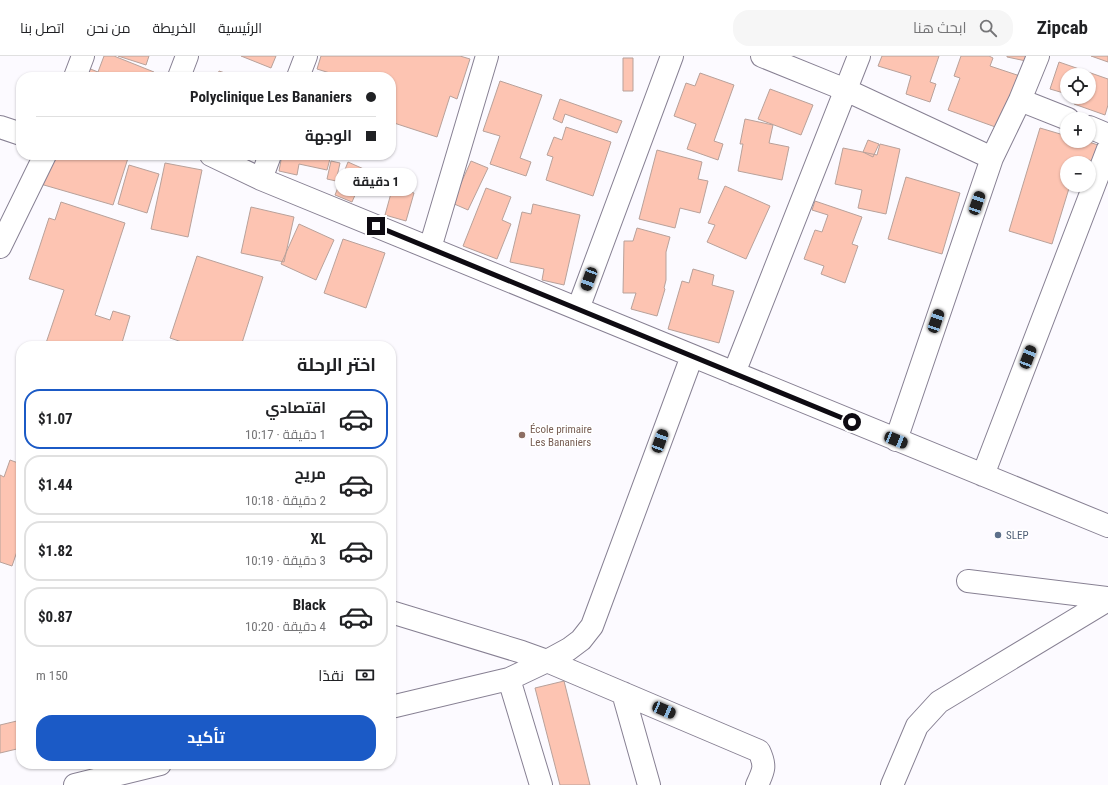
<!DOCTYPE html>
<html lang="ar">
<head>
<meta charset="utf-8">
<style>
  :root { --surface:#fff; --page:#f6f6f6; --text:#202124; --muted:#757577; --line:#e0e0e0; --accent:#1b5ac6 }
  body { margin:0; font-family:"Roboto Condensed",Cairo,sans-serif; background:var(--page); color:var(--text); direction:rtl; height:100vh; display:flex; flex-direction:column; font-size:15px; white-space:nowrap }
  * { box-sizing:border-box; margin:0 }
  p { font-size:13px; color:var(--muted) }
  .icon { flex:none; width:22px; height:22px; fill:none; stroke:currentColor; stroke-width:2; stroke-linecap:round; stroke-linejoin:round }
  .map { position:relative; flex:1; overflow:hidden; direction:ltr }
  .details { position:absolute; left:16px; top:285px; width:380px; height:428px; display:flex; flex-direction:column; background:var(--surface); border-radius:16px; box-shadow:0 1px 3px #0004; direction:rtl }
  .details>* { flex:none }
  .guide { position:absolute; left:16px; top:16px; width:380px; height:88px; border-radius:16px; box-shadow:0 1px 3px #0004; direction:rtl; display:grid; align-content:center; height:88px; padding:0 20px; background:var(--surface) }
  .buttons { position:absolute; left:1060px; top:12px; display:grid; gap:8px }
  .buttons a { display:grid; place-items:center; width:36px; height:36px; border-radius:50%; background:var(--surface); box-shadow:0 1px 3px #0004; font-size:20px }
  .end { position:absolute; width:18px; height:18px; margin:-9px; border:5px solid #0e0b12; background:#fff; box-shadow:0 0 0 2px #fff }
  .from { border-radius:50% }
  .bubble { position:absolute; height:28px; border-radius:14px; background:var(--surface); box-shadow:0 1px 3px #0004; font-size:13px; font-weight:700; line-height:28px; text-align:center; direction:rtl }
  .car { position:absolute; width:12px; height:24px; margin:-12px -6px; border-radius:5px; box-shadow:0 0 3px 1px #0007; background:linear-gradient(#222 24%,#8ab4d8 0 40%,#222 0 76%,#8ab4d8 0 86%,#222 0) }
  .guide b { display:flex; align-items:center; gap:14px; height:38px; font-size:15px }
  .guide b+b { border-top:1px solid var(--line) }
  .guide i { width:10px; height:10px; background:var(--text) }
  ul { padding:0; list-style:none }
  li { display:flex; align-items:center; gap:12px; height:60px; margin:0 8px 6px; padding:0 12px; border:2px solid var(--line); border-radius:16px }
  li div { flex:1 }
  li b { display:block; font-size:15px }
  li em { font-style:normal; font-weight:700 }
  li.selected { border-color:var(--accent) }
  li>.icon { width:36px; height:36px; stroke-width:1.5 }
  h2 { padding:0 20px; font-size:18px; line-height:48px }
  .pay { display:flex; align-items:center; gap:10px; height:44px; padding:0 20px; font-size:15px }
  .pay p { margin-inline-start:auto }
  .cta { display:flex; gap:8px; margin-top:auto; padding:8px 20px }
  .cta a { flex:1; height:46px; border-radius:16px; background:var(--accent); color:#fff; font-size:16px; font-weight:700; line-height:46px; text-align:center }
  header { display:flex; align-items:center; gap:24px; box-sizing:border-box; height:56px; padding:0 20px; background:var(--surface); border-bottom:1px solid var(--line) }
  header strong { font-size:19px }
  nav { display:flex; gap:22px; margin-inline-start:auto; font-size:14px }
  .search { width:280px; height:36px; background:var(--page); display:flex; align-items:center; gap:10px; box-sizing:border-box; padding:0 14px; border-radius:16px; color:var(--muted); font-size:15px }
  .map>svg:first-child { display:block }
  .building { fill:#fdc4b2; stroke:#b8a19a }
  .lines { fill:none; stroke-linecap:round; stroke-linejoin:round }
  .minor-casing { stroke:#878093; stroke-width:24 }
  .minor { stroke:#fff; stroke-width:22 }
  .route { stroke:#0e0b12; stroke-width:5 }
  .education-dot { fill:#8d6e63; stroke:#fff; stroke-width:1.5 }
  .service-dot { fill:#5c6f8a; stroke:#fff; stroke-width:1.5 }
  .labels { text-anchor:middle; stroke-width:3; stroke-linejoin:round; paint-order:stroke }
  .education-label { font-size:11px; fill:#785e54; stroke:#fff; text-anchor:start }
  .service-label { font-size:11px; fill:#4e5e75; stroke:#fff; text-anchor:start }
</style>
</head>
<body>
<header>
<strong>Zipcab</strong>
<div class="search"><svg class="icon" aria-label="search" viewBox="0 0 24 24"><circle cx="10" cy="10" r="6"/><path d="M15 15l6 6"/></svg>ابحث هنا</div>
<nav><a>الرئيسية</a><a>الخريطة</a><a>من نحن</a><a>اتصل بنا</a></nav>
</header>
<div class="map">
<svg width="1108" height="729" viewBox="0 0 1108 729">
  <rect width="100%" height="100%" fill="#fcfaff"/>
  <path class="building" d="M104,0h10l40,16 -3,5h-67l4,-9 10,4z
    M118,0h31l-3,9z
    M241,0h35l-5,12z
    M321,0h139l10,3 -13,40 -7,-3 -13,41 -46,-15v-45h-59l1,-3 -16,-5z
    M882,0h57l-9,26 6,2 -6,18 -24,-8 5,-18 -33,-10z
    M961,0h28l4,2 -3,8 30,10 -19,53 -53,-19 12,-32 -6,-2z
    M1007,0h21l-2,5 -19,-4z
    M1091,0h17v6z
    M623,2h10v33h-10z
    M1059,6l49,17v26l-3,10 -31,-11 3,-6 -3,-1h15v-22h-22v19l-17,-5z
    M219,15l18,6h-20z
    M700,17l34,12 -20,56 9,3 -5,16 -31,-11 9,-25 -22,-8 12,-33 9,3z
    M500,25l42,14 -22,63 11,4 -5,14 -36,-12 10,-28 -17,-5z
    M770,33l43,16 -12,30 -43,-16z
    M560,43l62,22 -5,12 -52,-19 -3,9 -9,-4z
    M745,63l28,6 -4,18 20,4 -7,33 -44,-9 5,-27h-3z
    M566,71l45,15 -18,54 -47,-16 7,-23 -6,-2 7,-18 8,3z
    M1040,72l27,8v5h19l15,5 -5,16 -18,-5 -2,6h-9v22h3l-18,59 -43,-13z
    M868,84l11,4 -6,13 -10,-5z
    M880,88l20,5 -14,65 -28,-6 4,-18 -27,-6 8,-36 34,7z
    M657,94l45,12 -4,17 10,2 -8,32 -20,-5 -5,20 -36,-9z
    M46,99h83l-16,50 -76,-22z
    M282,99h49l-4,15 -28,-6 -2,11 -18,-4z
    M331,105l9,2 -4,18 -9,-2z
    M471,105l17,7 -20,42 -16,-7z
    M348,106l18,8 -14,32 -17,-7z
    M165,107l37,7 -14,67 -37,-8z
    M129,109l30,9 -12,39 -29,-9z
    M906,121l54,16 -18,61 -54,-15z
    M393,130l21,7 -8,28 -21,-6z
    M725,130l45,20 -24,53 -39,-17 8,-17 -7,-2z
    M486,132l25,9 -9,23 9,4 -14,35 -34,-13z
    M815,145l47,16 -10,27 6,2 -13,37 -24,-9 3,-8 -20,-7 11,-29 7,2 6,-17 -16,-5z
    M61,146l64,21 -30,92 15,5 3,-9 17,5 -9,30h-76l19,-56 -35,-11 20,-61 6,2z
    M533,148l47,11 -16,70 -22,-5 2,-11 -34,-7 12,-50 9,2z
    M251,151l43,10 -10,45 -43,-9z
    M299,168l35,16 -18,40 -35,-16z
    M637,172l33,9 -4,15v28l-2,8 1,1 -8,27 -26,-7 5,-16h-13l1,-52h9z
    M343,183l42,14 -19,55 -42,-15z
    M197,200l66,21 -22,69h-47l-24,-8z
    M693,213l21,6 -2,10 22,6 -15,52 -51,-14 14,-48 7,2z
    M10,404l11,4v76l-9,26 -12,-4v-87l4,2z
    M564,625l26,104h-30l-25,-97z
    M21,664v28l-21,5v-28z"/>
  <g class="lines">
    <g class="minor-casing">
      <path id="minor" d="M762,0l84,34 146,68
        M75,21l8,-21
        M179,21l8,-21
        M298,21l8,-21
        M1020,44l48,19
        M0,71l21,7
        M1089,71l19,8
        M211,99l50,24 847,347
        M261,123l9,-24
        M0,191l45,-92
        M430,192l57,-192
        M578,253l94,-253
        M734,317l125,-317
        M896,384l96,-282 28,-58 18,-44
        M983,419l125,-326
        M968,525l140,17
        M391,556l131,40 25,9 212,90c7,15 5,19 -2,34
        M509,623l32,106
        M623,637l26,92
        M391,651l118,-28 38,-18 22,-12 12,-9 11,-14 100,-270
        M75,729l85,-21
        M892,729l25,-59 22,-24 169,-102"/>
    </g>
    <use href="#minor" class="minor"/>
  </g>
  <g class="lines">
    <path class="route" d="M376,170l476,196"/>
  </g>
  <circle class="education-dot" cx="522" cy="379" r="4"/>
  <circle class="service-dot" cx="998" cy="479" r="4"/>
  <g class="labels">
    <g class="education-label">
      <text x="530" y="377">École primaire<tspan x="530" dy="13">Les Bananiers</tspan></text>
    </g>
    <g class="service-label">
      <text x="1006" y="483">SLEP</text>
    </g>
  </g>
</svg>
<div class="buttons">
<a><svg class="icon" aria-label="locate" viewBox="0 0 24 24"><circle cx="12" cy="12" r="6"/><path d="M12 2v4M12 18v4M2 12h4M18 12h4"/></svg></a>
<a>+</a>
<a>−</a>
</div>
<i class="end from" style="left:852px;top:366px"></i>
<i class="end" style="left:376px;top:170px"></i>
<div class="bubble" style="left:335px;top:112px;width:82px">1 دقيقة</div>
<i class="car" style="left:977px;top:147px;rotate:19deg"></i>
<i class="car" style="left:589px;top:223px;rotate:200deg"></i>
<i class="car" style="left:936px;top:265px;rotate:19deg"></i>
<i class="car" style="left:1028px;top:301px;rotate:21deg"></i>
<i class="car" style="left:896px;top:384px;rotate:112deg"></i>
<i class="car" style="left:660px;top:385px;rotate:20deg"></i>
<i class="car" style="left:664px;top:654px;rotate:113deg"></i>
<div class="guide">
<b><i class="from"></i>Polyclinique Les Bananiers</b>
<b><i></i>الوجهة</b>
</div>
<section class="details">
<h2>اختر الرحلة</h2>
<ul>
<li class="selected"><svg class="icon" aria-label="car" viewBox="0 0 24 24"><path d="M5 17H2v-5l4-1 3-4h7l3 4 3 1v5h-3M9 17h6M6 11h13"/><circle cx="7" cy="17" r="2"/><circle cx="17" cy="17" r="2"/></svg><div><b>اقتصادي</b><p>1 دقيقة · 10:17</p></div><em>$1.07</em></li>
<li><svg class="icon" aria-label="car" viewBox="0 0 24 24"><path d="M5 17H2v-5l4-1 3-4h7l3 4 3 1v5h-3M9 17h6M6 11h13"/><circle cx="7" cy="17" r="2"/><circle cx="17" cy="17" r="2"/></svg><div><b>مريح</b><p>2 دقيقة · 10:18</p></div><em>$1.44</em></li>
<li><svg class="icon" aria-label="car" viewBox="0 0 24 24"><path d="M5 17H2v-5l4-1 3-4h7l3 4 3 1v5h-3M9 17h6M6 11h13"/><circle cx="7" cy="17" r="2"/><circle cx="17" cy="17" r="2"/></svg><div><b>XL</b><p>3 دقيقة · 10:19</p></div><em>$1.82</em></li>
<li><svg class="icon" aria-label="car" viewBox="0 0 24 24"><path d="M5 17H2v-5l4-1 3-4h7l3 4 3 1v5h-3M9 17h6M6 11h13"/><circle cx="7" cy="17" r="2"/><circle cx="17" cy="17" r="2"/></svg><div><b>Black</b><p>4 دقيقة · 10:20</p></div><em>$0.87</em></li>
</ul>
<div class="pay"><svg class="icon" aria-label="cash" viewBox="0 0 24 24"><path d="M3 7h18v10H3z"/><circle cx="12" cy="12" r="2"/></svg>نقدًا<p>150 m</p></div>
<div class="cta"><a>تأكيد</a></div>
</section>
</div>
</body>
</html>
